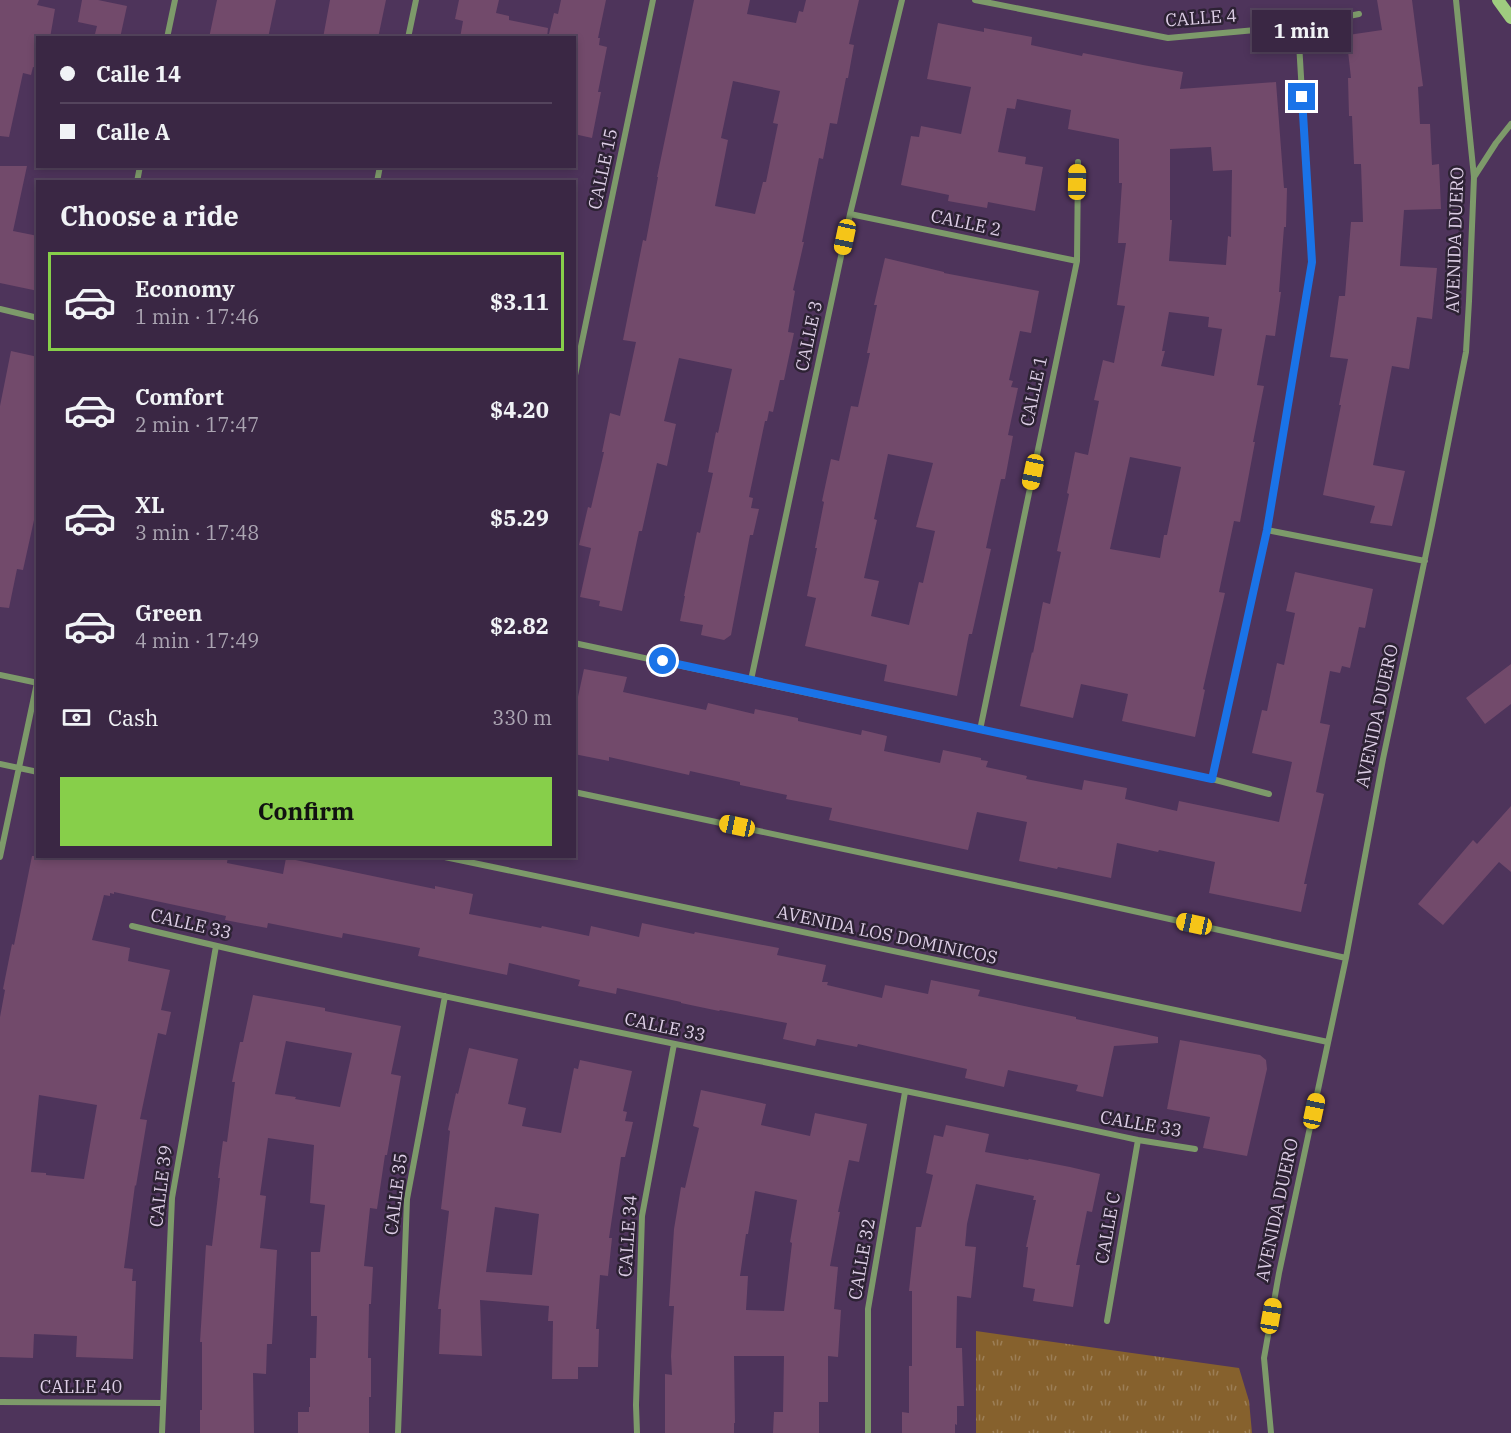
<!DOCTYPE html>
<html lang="en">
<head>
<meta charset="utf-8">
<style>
  :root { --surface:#3a2744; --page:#45334f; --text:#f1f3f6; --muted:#aba5b2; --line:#54445d; --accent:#87cf4a }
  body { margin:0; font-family:"IBM Plex Serif",serif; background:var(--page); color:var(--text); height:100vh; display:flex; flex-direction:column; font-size:22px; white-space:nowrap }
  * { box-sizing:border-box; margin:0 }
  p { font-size:20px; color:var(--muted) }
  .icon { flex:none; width:33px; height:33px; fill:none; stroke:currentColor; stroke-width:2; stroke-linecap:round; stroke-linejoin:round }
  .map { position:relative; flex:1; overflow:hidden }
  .side { position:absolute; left:36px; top:180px; width:540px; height:678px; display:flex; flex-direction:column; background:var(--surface); border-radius:0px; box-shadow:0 3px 9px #0003,0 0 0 2px var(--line) }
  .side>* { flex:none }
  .guide { position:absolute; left:36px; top:36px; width:540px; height:132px; border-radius:0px; box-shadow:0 3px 9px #0003,0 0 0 2px var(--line); display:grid; align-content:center; height:132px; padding:0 24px; background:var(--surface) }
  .end { position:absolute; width:27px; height:27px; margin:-14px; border:8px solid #1a73e8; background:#fff; box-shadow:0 0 0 3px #fff }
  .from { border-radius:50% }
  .bubble { position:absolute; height:42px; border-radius:0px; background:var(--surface); box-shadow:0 3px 9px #0003,0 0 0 2px var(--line); font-size:20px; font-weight:700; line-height:42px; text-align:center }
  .car { position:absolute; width:18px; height:36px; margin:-18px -9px; border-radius:8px; box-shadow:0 0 4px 2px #0007; background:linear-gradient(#f5c518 24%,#345 0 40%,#f5c518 0 76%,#345 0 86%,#f5c518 0) }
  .guide b { display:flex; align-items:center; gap:21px; height:57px; font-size:22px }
  .guide b+b { border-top:2px solid var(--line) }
  .guide i { width:15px; height:15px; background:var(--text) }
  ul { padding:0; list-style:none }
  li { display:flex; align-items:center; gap:18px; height:99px; margin:0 12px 9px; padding:0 12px; border:3px solid transparent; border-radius:0px }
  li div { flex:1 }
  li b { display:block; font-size:22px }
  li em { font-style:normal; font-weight:700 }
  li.selected { border-color:var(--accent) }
  li>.icon { width:54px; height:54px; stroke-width:1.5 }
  h2 { padding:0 24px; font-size:27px; line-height:72px }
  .pay { display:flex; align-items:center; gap:15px; height:66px; padding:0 24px; font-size:22px }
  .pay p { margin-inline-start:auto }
  .button { display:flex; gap:12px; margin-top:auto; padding:12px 24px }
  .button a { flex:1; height:69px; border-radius:0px; background:var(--accent); color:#111; font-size:24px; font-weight:700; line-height:69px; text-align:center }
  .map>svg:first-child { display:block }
  .grass { fill:url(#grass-tufts) }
  .building { fill:#724a6b; fill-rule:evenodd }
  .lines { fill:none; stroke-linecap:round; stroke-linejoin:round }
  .street { stroke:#7d9a6a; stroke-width:6 }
  .secondary { stroke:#9fcc7f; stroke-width:12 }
  .route { stroke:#1a73e8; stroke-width:8 }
  .labels { text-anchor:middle; stroke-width:5; stroke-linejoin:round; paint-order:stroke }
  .street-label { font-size:18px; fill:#ddcee6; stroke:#2d2234 }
</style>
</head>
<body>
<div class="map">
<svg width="1511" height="1433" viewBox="0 0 1511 1433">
  <defs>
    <pattern id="grass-tufts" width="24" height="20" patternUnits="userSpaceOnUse" patternTransform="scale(1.5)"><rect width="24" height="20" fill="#86612d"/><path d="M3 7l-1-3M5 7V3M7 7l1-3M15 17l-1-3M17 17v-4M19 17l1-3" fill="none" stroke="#9c7e56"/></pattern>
  </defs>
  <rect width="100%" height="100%" fill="#4e345b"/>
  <path class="grass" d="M976,1331l263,37 10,33 3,32h-276z"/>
  <path class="building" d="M0,0h39l-2,5 18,4 -5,29h-12v30l-5,-1 -2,8 -8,-2 -14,64 -9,-1z
    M82,0h16l29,6 -7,32h-26l3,-12 -19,-4z
    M217,0h59l-8,38h-59z
    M330,0h56l-8,38h-55z
    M459,0h40l-3,13 13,3v4l39,8 -1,10h-87l3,-17 -8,-2z
    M561,0h45l-8,38h2l-1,7 8,2 -9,45h3l-9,46 -18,-4v-96h-26l6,-25 4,1z
    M694,0h56l-3,14 49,9 3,-12 4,1 3,-12h53l-10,44 5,1 -6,33h-2l-9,46 -7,-1 -7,36 -4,-1 -17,84h2l-11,48 2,1 -7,41 6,1 -10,47h-4l-7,32 -4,-1 -2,10h-2l-16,76 4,1 -2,10 8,1 -6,26h-3l-19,100 -7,5 -23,-5 2,-10 -23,-4 5,-25h-1l13,-64 3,1 13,-60 -5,-1 8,-40 2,1 14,-64 -53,-11 -15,63 12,3 -9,42 -10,-3 -15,68h-3l-17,80 -23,-5 1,-5 -20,-4 11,-49 -12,-3 9,-38 3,1 13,-56h-2l8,-39 10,3 16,-74 -13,-2 20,-100 3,1 12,-64h-1zM733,81l47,10 -7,32 5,1 -12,58h-3l-8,32 -40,-8 13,-66 -7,-2z
    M1377,0h35l11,86 -5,1 2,37h10l2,41 7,-1 2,45 -37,1 -4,56 37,2 -5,51 -15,-2 -8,52 -17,-3 -19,99 32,6 -13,55 -22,-3 5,-17 -52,-11 18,-90h-2l9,-46 -18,-2 4,-25 5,-36h6l6,-74h12l-2,-58h-7l-2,-48h-3l-1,-38h3l-4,-36h1v-7l34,-5z
    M938,23l46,9v-4l48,9 -1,8 51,11 1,-3 60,12 40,7 -3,17 96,-7 8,106h3l-1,39h-2l-5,65h2l-6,44 -9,-1 -9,50 7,1 -11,56h2l-15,80 -6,-1 -15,71 6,1 -22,96 2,1 -10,47 -73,-16 6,-27 -47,-10 -8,34 -53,-12 12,-54 1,1 10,-51 7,2 11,-52 -4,-1 12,-57 -2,-1 8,-41 13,3 11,-54 -5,-1 9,-40 11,3 11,-57 -8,-1 9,-62h-8l4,-60h-3v-44l-51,-10 3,-19 -54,-11 -2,10 -8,-1 -9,44 28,5 -1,7 18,3 -8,44 -47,-9 -1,6 -39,-7 1,-6 -48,-10 10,-49 8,1 2,-11 40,8 10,-47 -44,-8zM1211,147l2,24 19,-1 -1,67 -3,-1 -2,29 -57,-4 3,-41h-2v-71zM1169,312l40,5 -1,10 14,2 -8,47 -53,-10 4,-15h-3zM1130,457l51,10 -14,68h-3l-4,23 -50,-9z
    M0,166h27l-14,65 25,5v55l-38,-8z
    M885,258l59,14v1l95,18 -8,42 -11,-2 -11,49 4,1 -2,6 7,1 -10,47 5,1 -8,43h-4l-15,69 5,1 -19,85h-3l-12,62 -73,-15 3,-16 -82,-19 11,-48 -9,-2 10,-48h-2l9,-46 -2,-1 9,-42 8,2 12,-55 7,1 12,-54h-3l10,-48h-3zM888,454l45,9 -17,64 19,4 -12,52 -4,-1 -10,43 -38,-9 8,-35 -15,-3 13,-58 -3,-1z
    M11,351l27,6v145l-15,68 -6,-1 -8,39 -9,-1v-201z
    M1295,572l78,17 -8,39 -6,-1 -9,41 -8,-2 -2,7 -10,-2 -10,52 10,2 -14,67 8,2 -20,90h3l-6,28 -92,-19 6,-31 -56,-12 -1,2 -41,-9 -6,35 -53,-11 -1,2 -38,-8 8,-39 -50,-10 -9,38 -139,-30 3,-12 -46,-9 1,-4 -47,-10v-3l-50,-11 -1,4 -80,-18v4l-35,-7v-39l10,-46 43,8 -4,15 83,18 2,-7 46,11 1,-5 43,9v3l63,14 1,-5 25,6 -3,15 56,12 3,-13 38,8v2l7,1 -2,6 41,9 -1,3 56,11 2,-10 43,8 -2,11 52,12 2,-10 100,21 13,-60 -40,-9 10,-43 5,1 10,-48 7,2 11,-52 -9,-2z
    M1511,664v40l-26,20 -19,-26z
    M1511,806v66l-12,-10 -56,63 -25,-21 55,-64 4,4z
    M32,856h196l-1,7 56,11 3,-16 149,31v-3l38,8 -4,20 72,14 1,-2 47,10 2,-10 48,11 3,-14 52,11 1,-2 84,16 -2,7 49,10 -4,17h6l-1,3 55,13 3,-13 43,9 3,-14 49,10 -2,6 98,21v2l82,18v6l-44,3 -11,51 -27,-6 2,-6 -70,-15 -4,17 -39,-9 2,-9 -109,-25 -1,3 -40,-8 -2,7 -32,-7 4,-16 -67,-13 -1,1 -38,-8v-1l-64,-14 -1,6 -38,-8 2,-6 -71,-17 -2,12 -89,-19 2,-8 -77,-15 -1,5 -74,-15 -1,5 -42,-8 1,-4 -112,-24v2l-4,-1v3l-6,-1 -12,45 38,8 -2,13 42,9 -9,40 10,2 -5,23 -8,-2 -18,86 7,1 -11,66 -1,-1 -11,83 9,1 -1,12h4l-3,78 -57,-2 1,-21 -43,-2 -1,24 -33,-1v-340l5,-27 -2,-1 9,-45 2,1zM39,1095l58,10 -13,74 -38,-4v-2l-15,-1z
    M253,995l72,13v3l76,15 -10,48 10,2 -14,79h-2l-8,54 -7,-1 -6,58 9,1 -2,37h-2l-1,54h3v39h-2v36h-71v-21h11v-5h1v-49h6l1,-42h-6v-64h9l5,-47 -15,-2 4,-58 -46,-7 -8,57 6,1 -6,52 17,2 -5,94h-5l-1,30 -13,-1 1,60h-54v-23h2v-68h-2l6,-97 6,1 8,-68h-2l5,-37 4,1 8,-60h-3l8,-40h3zM286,1041l66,12 -12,54 -45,-8 1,-2 -21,-3z
    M1180,1040l80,15 6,5 1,9 -20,87 -44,-8 7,-31 -43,-8z
    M469,1048l49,11 -10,45 18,4 -4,18 39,7 13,-65 4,1 2,-9 52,11 -9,40 4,1 -2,9 8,1 -8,35h-4l-12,81h3l-4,38 -8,-1 -4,54h3l-1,38h-20v12h-26l1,-58h-5l1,-15 -69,-6 2,56 -43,-2 2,-45h-3l11,-98 -8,-2 9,-78 -2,-1 8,-37 2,1zM495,1207l44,7 -7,61 -46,-3z
    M701,1090l65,14 -5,21 49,11 5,-23 52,11 -8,38 -10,-2 -11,52h2l-10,54 8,1 -4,42 7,1 -3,47 -10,-1v46h-9v31h-46l1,-21h9l1,-56h-50l1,67h-1v10h-69v-59l7,1 -1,-19 3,-50h-5l5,-77 7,-42 4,1 14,-60 -6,-2zM755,1191l42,9 -7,42 2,1 -8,68 -38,-1 2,-34h-8l6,-42h2z
    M946,1125l43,9 -4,18 43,8 1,-1 41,8 30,7 -8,38 -5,-1 -11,54h4l-7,42 -40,-6 2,-12 -12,-2 5,-40h-2l10,-47h-3l1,-4 -58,-12 -9,40 -2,22 11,1 -5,51 -14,-2 -1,52h6l2,58h-7v19l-2,-1v9h-53v-21l7,1v-47h3v-75h-3l7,-64h5l12,-52 -7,-2 8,-38 9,2z"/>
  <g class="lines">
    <path class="street" d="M975,0l193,38 130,-12 61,-12
      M167,38l8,-38
      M408,38l8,-38
      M1474,177l22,-34 15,-19
      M137,182l3,-16
      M377,182l3,-16
      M850,214l227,47
      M0,309l38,9
      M574,380l79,-380
      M1267,530l158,31
      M574,643l638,136 57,15
      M0,675l38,8
      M751,680l99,-466 52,-214
      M980,730l97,-469 1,-99
      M0,764l38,8
      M1212,779l55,-249 45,-268 -14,-236
      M574,792l487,103 285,63
      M440,856l888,186
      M0,857l38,-179
      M132,926c333,80 671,141 1006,214l57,9
      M1107,1321l31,-181
      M0,1402l162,1
      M162,1433l10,-235 44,-252
      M398,1433l9,-234 38,-203
      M637,1433l-1,-28 6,-189 32,-172
      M868,1433v-124l37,-217
      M1271,1433l-7,-75 15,-85 67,-315 37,-199 49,-234 34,-173 3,-51 5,-124 -18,-177"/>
    <path class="secondary" d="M1498,0l13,18"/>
  </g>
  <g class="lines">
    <path class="route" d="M663,661l549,118 55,-249 45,-268 -10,-165"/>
  </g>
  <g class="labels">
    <g class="street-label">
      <text transform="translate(1201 18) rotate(-4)" y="6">CALLE 4</text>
      <text transform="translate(603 169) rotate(-78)" y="6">CALLE 15</text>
      <text transform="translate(966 223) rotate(12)" y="6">CALLE 2</text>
      <text transform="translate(1455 240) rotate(-88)" y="6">AVENIDA DUERO</text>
      <text transform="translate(809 336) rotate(-78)" y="6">CALLE 3</text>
      <text transform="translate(1034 391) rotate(-78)" y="6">CALLE 1</text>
      <text transform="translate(1377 716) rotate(-78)" y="6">AVENIDA DUERO</text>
      <text transform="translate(191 924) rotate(13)" y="6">CALLE 33</text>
      <text transform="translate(887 935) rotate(12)" y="6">AVENIDA LOS DOMINICOS</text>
      <text transform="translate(665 1027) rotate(12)" y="6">CALLE 33</text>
      <text transform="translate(1141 1124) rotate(10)" y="6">CALLE 33</text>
      <text transform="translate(161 1186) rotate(-83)" y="6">CALLE 39</text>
      <text transform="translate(396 1194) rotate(-83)" y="6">CALLE 35</text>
      <text transform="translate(1277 1210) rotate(-78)" y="6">AVENIDA DUERO</text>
      <text transform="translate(1108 1228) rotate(-80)" y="6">CALLE C</text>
      <text transform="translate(628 1236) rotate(-86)" y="6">CALLE 34</text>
      <text transform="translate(862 1259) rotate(-80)" y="6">CALLE 32</text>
      <text x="81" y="1393">CALLE 40</text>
    </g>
  </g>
</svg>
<i class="end from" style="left:663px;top:661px"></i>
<i class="end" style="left:1302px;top:97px"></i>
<div class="bubble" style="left:1252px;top:10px;width:99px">1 min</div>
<i class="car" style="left:1077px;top:182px;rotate:1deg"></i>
<i class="car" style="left:845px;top:237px;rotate:192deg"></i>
<i class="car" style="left:1033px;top:472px;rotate:192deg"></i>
<i class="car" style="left:737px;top:826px;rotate:282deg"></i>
<i class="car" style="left:1194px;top:924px;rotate:282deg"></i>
<i class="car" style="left:1314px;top:1111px;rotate:12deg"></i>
<i class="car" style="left:1271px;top:1316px;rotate:10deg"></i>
<div class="guide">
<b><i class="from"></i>Calle 14</b>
<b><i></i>Calle A</b>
</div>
<section class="side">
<h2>Choose a ride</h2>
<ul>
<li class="selected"><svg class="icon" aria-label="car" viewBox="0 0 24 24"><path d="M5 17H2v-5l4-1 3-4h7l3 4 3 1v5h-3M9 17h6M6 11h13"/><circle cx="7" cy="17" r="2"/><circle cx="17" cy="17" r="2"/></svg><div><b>Economy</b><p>1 min · 17:46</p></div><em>$3.11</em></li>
<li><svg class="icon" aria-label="car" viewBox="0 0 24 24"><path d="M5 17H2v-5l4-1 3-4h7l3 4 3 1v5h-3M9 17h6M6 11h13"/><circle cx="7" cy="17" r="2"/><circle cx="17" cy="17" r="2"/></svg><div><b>Comfort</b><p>2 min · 17:47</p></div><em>$4.20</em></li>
<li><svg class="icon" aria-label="car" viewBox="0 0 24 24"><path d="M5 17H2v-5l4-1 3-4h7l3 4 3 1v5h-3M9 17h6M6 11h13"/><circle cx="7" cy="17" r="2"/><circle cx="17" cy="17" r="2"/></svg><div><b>XL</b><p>3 min · 17:48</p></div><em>$5.29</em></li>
<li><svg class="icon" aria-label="car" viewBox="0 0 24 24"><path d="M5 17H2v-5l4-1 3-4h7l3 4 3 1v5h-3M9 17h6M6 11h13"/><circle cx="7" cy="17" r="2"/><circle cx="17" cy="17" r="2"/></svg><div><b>Green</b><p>4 min · 17:49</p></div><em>$2.82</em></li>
</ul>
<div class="pay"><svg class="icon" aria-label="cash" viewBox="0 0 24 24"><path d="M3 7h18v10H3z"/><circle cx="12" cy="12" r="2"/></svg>Cash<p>330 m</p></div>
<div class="button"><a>Confirm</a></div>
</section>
</div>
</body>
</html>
